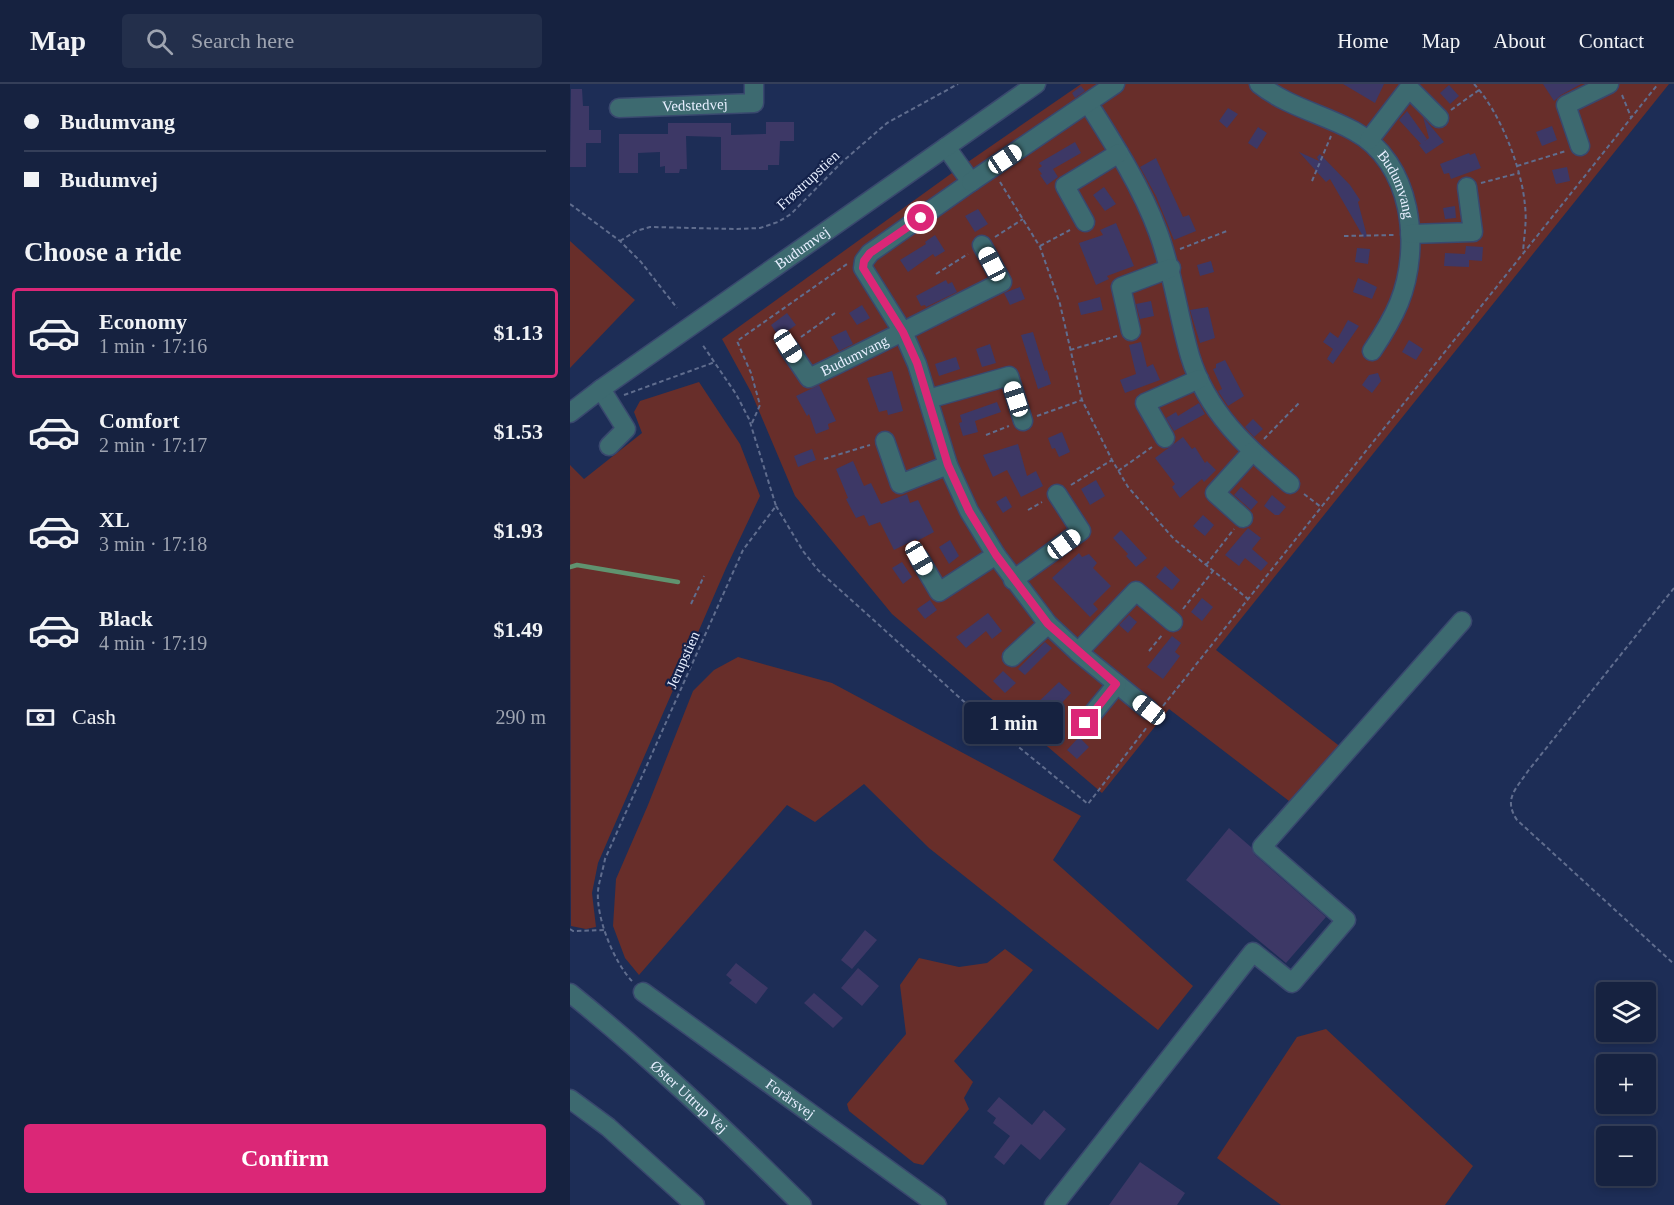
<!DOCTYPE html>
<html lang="en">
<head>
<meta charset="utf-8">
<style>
  :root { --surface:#162240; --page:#232f4b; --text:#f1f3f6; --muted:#9ea4b1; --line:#353f59; --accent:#db2777 }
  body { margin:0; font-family:"Times New Roman",serif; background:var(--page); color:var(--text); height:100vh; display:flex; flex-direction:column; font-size:22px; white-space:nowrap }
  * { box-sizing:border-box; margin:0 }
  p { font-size:20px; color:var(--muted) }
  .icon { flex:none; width:33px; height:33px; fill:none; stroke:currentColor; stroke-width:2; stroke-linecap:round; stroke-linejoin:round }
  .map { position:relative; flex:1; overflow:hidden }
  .drawer { display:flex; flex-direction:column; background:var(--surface); width:570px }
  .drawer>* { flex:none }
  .hud { display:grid; align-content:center; height:132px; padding:0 24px; background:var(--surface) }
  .tools { position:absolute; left:1026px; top:898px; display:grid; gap:12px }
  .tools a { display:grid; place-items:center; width:60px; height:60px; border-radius:6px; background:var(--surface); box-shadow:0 3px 9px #0003,0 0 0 2px var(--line); font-size:30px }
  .end { position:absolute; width:27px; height:27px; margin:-14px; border:8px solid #db2777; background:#fff; box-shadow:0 0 0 3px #fff }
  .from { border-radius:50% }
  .bubble { position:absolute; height:42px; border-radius:6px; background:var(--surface); box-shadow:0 3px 9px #0003,0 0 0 2px var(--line); font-size:20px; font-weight:700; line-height:42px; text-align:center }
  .car { position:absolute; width:18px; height:36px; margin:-18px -9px; border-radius:8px; box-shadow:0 0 4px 2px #0007; background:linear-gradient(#fff 24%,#345 0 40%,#fff 0 76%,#345 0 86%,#fff 0) }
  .hud b { display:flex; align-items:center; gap:21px; height:57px; font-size:22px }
  .hud b+b { border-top:2px solid var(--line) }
  .hud i { width:15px; height:15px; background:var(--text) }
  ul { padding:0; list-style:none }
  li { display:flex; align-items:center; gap:18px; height:90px; margin:0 12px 9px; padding:0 12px; border:3px solid transparent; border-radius:6px }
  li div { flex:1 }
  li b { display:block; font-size:22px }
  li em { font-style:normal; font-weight:700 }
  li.on { border-color:var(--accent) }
  li>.icon { width:54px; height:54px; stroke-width:1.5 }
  h2 { padding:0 24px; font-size:27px; line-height:72px }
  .pay { display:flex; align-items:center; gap:15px; height:66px; padding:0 24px; font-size:22px }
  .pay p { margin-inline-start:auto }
  .primary-button { display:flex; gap:12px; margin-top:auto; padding:12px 24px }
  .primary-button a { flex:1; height:69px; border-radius:6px; background:var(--accent); color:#fff; font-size:24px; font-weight:700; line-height:69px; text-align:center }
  header { display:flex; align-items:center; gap:36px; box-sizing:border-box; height:84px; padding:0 30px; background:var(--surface); border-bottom:2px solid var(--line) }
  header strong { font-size:28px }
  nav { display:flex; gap:33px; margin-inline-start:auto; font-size:21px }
  .search { width:420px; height:54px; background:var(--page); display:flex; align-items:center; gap:15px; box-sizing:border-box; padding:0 21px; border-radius:6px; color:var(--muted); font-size:22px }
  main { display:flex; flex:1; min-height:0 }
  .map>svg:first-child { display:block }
  .green { fill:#682e2a }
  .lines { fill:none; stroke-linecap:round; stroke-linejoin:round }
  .stream { stroke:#60936f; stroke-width:4.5 }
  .building { fill:#3d3866 }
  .minor-casing { stroke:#39486e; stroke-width:21 }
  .path { stroke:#606d8e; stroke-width:2; stroke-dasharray:4.5 3; stroke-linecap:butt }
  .minor { stroke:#3d6a70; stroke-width:18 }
  .route { stroke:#db2777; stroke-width:8 }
  .labels { text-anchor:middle; stroke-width:4.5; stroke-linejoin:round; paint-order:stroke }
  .street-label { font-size:15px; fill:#e7efff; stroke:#14224b }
</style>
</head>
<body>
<header>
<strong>Map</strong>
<div class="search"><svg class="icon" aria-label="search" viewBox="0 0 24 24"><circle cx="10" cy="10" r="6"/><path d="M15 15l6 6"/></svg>Search here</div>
<nav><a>Home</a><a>Map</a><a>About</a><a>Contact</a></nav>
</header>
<main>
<section class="drawer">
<div class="hud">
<b><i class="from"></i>Budumvang</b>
<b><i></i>Budumvej</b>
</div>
<h2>Choose a ride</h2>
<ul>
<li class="on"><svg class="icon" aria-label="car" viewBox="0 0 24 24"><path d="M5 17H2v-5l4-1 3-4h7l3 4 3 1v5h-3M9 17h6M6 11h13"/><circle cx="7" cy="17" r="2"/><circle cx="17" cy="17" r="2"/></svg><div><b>Economy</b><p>1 min · 17:16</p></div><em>$1.13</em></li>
<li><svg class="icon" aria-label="car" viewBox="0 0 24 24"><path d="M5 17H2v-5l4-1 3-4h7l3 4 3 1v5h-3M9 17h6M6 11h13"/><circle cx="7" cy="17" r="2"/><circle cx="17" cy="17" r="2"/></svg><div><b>Comfort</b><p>2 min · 17:17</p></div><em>$1.53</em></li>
<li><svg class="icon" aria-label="car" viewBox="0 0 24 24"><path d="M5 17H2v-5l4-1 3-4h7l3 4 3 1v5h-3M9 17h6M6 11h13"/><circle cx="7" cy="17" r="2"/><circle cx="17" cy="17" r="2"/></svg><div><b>XL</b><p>3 min · 17:18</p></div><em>$1.93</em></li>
<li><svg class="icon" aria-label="car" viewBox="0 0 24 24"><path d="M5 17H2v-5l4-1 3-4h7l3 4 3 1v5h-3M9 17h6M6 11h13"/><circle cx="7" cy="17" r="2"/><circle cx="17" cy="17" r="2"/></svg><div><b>Black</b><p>4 min · 17:19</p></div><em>$1.49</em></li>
</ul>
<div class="pay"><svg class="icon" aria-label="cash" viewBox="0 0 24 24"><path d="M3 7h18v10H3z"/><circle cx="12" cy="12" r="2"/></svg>Cash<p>290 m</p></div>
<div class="primary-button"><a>Confirm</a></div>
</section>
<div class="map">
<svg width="1104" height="1121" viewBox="0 0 1104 1121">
  <rect width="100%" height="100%" fill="#1d2d56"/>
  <path class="green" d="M511,0h588l-453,566 126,98 -49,56 -124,-95 -67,84 -210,-179 -97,-118 -44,-104 -29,-53 230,-166z
    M0,157l65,59 -65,68z
    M129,298l41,62 20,52 -34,72 -128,295 -6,30 4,34 -10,2 -15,-3 -1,-461 14,14 58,-46 -8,-21 6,-11z
    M168,573l94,26 249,133 -28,44 140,126 -35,44 -229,-182 -65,-64 -49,38 -28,-17 -148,170 -14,-17 -12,-32 3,-47 32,-74 45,-114 21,-21z
    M435,865l28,21 -79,91 19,21 -9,16 5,11 -46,56 -9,-2 -65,-52 -2,-7 59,-70 -6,-49 19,-27 40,9 28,-4z
    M756,945l147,137 -28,39h-164l-64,-47 80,-121z"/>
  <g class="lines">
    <path class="stream" d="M0,483l7,-2 101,17"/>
  </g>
  <path class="building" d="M773,0h41l-9,19z
    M973,0h38l-20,11 -7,6z
    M879,1l10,11 -9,8 -10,-11z
    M511,2l4,5 -10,7 -3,-5z
    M1,5h11l1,17h6v24h12v13h-15v24h-16z
    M658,24l10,6 -11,14 -8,-7z
    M837,27l20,28 -6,5 -22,-24z
    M853,33l21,25 -18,12 -7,-9 10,-7z
    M196,38h28v19h-14l-1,24h-11v5h-47v-33l-35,-1 1,33h-7l-1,4h-14v-7l-5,1v-15l-22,1v20h-19v-39h49v-11h63v12l35,-1z
    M982,42l5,14 -15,6 -6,-14z
    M688,43l9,6 -10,16 -9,-6z
    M505,58l6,11 -28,16 5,8 -11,8 -7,-10 2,-1 -4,-5 4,-3 -3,-3z
    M729,68l20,9 -2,-4 3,-3 30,31 10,15 -2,2 9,34 -3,2 -34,-59 -4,3z
    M899,69l1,2 5,-2 6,15 -30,11 -2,-6 -5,1 -4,-10z
    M586,74l27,59 6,-2 7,16 -22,9 -18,-44 -16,-29z
    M997,83l3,14 -14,3 -4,-14z
    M534,103l12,17 -11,7 -12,-16z
    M885,122l1,12 -11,1 -2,-11z
    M408,125l10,15 -13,8 -10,-16z
    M546,139l18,43 -27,10 2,3 -13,6 -17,-42 24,-8 -3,-5z
    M365,151l10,16 -10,6 -2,-3 -25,18 -8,-12 26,-16 -1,-2z
    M896,162l17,1 -1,14 -13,-1v7l-25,-1 1,-13 20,1z
    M787,164l13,1 -2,15 -13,-2z
    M641,177l3,11 -14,4 -3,-11z
    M788,194l19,9 -5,12 -19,-7z
    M376,196l2,4 4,-2 5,10 -31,15 -1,-2 -4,1 -5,-10z
    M450,203l5,12 -15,6 -6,-12z
    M530,213l3,13 -22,5 -3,-12z
    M581,217l3,15 -14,3 -4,-15z
    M292,221l8,13 -13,7 -8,-12z
    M638,223l7,31 -15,5 -10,-33z
    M217,229l9,12 -17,12 -8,-12z
    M778,236l11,6 -26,38 -6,-5 6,-10 -10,-7 7,-10 8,6z
    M276,246l7,14 -14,7 -8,-14z
    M463,248l12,39 2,-1 4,14 -13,5 -17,-54z
    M839,256l14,9 -7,11 -14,-8z
    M571,258l6,25 6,-3 7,16 -35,13 -5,-13 16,-6 -7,-29z
    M420,260l6,19 -14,4 -6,-18z
    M386,273l4,12 -21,7 -4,-12z
    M655,276l19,36 -16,10 -10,-15 4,-2 -9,-20 3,-1v-4z
    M322,287l11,40 -15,4 -1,-5 -8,2 -12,-34z
    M808,289l3,8 -9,12 -10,-8 7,-10z
    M249,301l17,36 -8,3 1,5 -13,5 -7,-20 -2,2 -11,-20z
    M427,318l4,10 -26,9 3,11 -15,4 -4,-13 3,-1 -2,-7z
    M629,319l6,11 -31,17 -8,-13 10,-6 2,4z
    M683,335l10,10 -9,8 -9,-10z
    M492,348l8,20 -11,5 -4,-9 -3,1 -4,-11z
    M613,353l9,12 3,-2 10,16 2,-2 9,9 -12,12 -2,-3 -22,19 -8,-11 3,-3 -20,-26z
    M448,360l9,32 9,-5 7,15 -22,11 -14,-27 -14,7 -10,-22z
    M242,365l4,11 -18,7 -4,-11z
    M283,377l11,25 7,-3 10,21 26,-10 3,9 8,-3 16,32 -17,9 -1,-2 -22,11 -14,-28 -11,4 -5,-11 -8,3 -10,-19 2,-1 -12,-29z
    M526,396l9,16 -15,9 -9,-16z
    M671,403l17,15 -7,8 -17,-15z
    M702,411l14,12 -7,8h-4l-11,-9z
    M436,412l6,11 -9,6 -7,-11z
    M633,431l11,10 -9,11 -12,-10z
    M678,444l13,10 -9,11 16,14 -7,8 -16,-13 -6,8 -14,-11z
    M551,446l26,28 -11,9 -10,-11 2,-2 -15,-16z
    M380,456l9,16 -10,8 -10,-17z
    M509,469l3,4 7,-3 8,9 -4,5 18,18 -18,18 5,5 -8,8 -38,-39z
    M332,478l10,15 -9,7 -11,-16z
    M595,482l15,14 -8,10 -16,-13z
    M632,514l11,9 -11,14 -11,-9z
    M360,516l7,10 -12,9 -8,-10z
    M418,529l14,18 -10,8 -6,-8 -20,17 -10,-11z
    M559,531l8,7 -9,11 -9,-8z
    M602,552l9,7 -6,9 5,4 -17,23 -16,-12z
    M475,558l7,6 -27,27 -7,-6z
    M433,587l13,12 -11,10 -12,-12z
    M489,598l12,11 -22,24 2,2 -8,8 -15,-15z
    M509,653l10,10 -12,12 -10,-9z
    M659,744l22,19 4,8 71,62 -40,46 -100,-83z
    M295,846l12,10 -25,29 -11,-9z
    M166,879l32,25 -12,16 -27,-21 3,-3 -6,-5z
    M288,884l21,18 -17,20 -21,-18z
    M244,909l29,25 -10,10 -29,-25z
    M429,1013l33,28 12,-15 22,19 -26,31 -19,-16 -17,21 -10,-8 16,-21 -17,-13 3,-5 -9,-7z
    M570,1078l45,31 -8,12h-68z"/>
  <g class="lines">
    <g class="minor-casing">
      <g id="minor">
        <path id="s1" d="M689,0c29,23 64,30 95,47 58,31 68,115 45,172 -7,17 -17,33 -27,48"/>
        <path d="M518,19c26,41 53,83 70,129 15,40 20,83 32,124 17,56 57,92 100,128"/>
        <path id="s2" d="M49,24l135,-5v-19"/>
        <path d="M799,56l40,-52 30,30"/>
        <path d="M1010,62l-14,-41 43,-21"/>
        <path d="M376,63l25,35 -101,71 -6,8 -1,7 40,64 14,32 31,101 21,46 27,44 52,69 30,28 71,58"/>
        <path d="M401,98l144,-98"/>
        <path d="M515,138l-20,-36 54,-33"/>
        <path d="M840,150l63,-2 -6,-45"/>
        <path d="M561,247l-10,-44 50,-19"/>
        <path id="s3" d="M218,263l21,31c65,-31 128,-64 193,-96l-20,-37"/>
        <path d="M31,305l25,40 -17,17"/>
        <path d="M358,315l81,-23 14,45"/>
        <path id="s4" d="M0,329l31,-24 435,-305"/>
        <path d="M595,354l-20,-35 54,-24"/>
        <path d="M315,357l15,43 48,-19"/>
        <path d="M673,434l-28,-25 37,-41"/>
        <path d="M349,474l20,34 57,-37"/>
        <path d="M443,496l68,-49 -24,-37"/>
        <path d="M508,568l58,-61 37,31"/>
        <path d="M442,573l36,-33"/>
        <path d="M515,639l32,-39"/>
        <path id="s5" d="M73,908l294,213"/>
        <path id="s6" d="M0,909c82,66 157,138 232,212"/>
        <path d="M0,1015l38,28 87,78"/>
        <path d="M484,1121l199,-253 39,31 54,-63 -84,-73 200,-226"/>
      </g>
    </g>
    <path class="path" d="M904,0c26,28 48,84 51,122 2,15 -1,31 -2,46
      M1052,11l9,22
      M881,26l28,-20
      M947,82l49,-15
      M742,97l19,-45
      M430,98l40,65 20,57 22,96 30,60 16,27 46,52 74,60
      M911,99l38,-10
      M0,120l50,37 21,21 36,46
      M774,152l51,-1
      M425,153l28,-18
      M50,157l16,-10 14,-4 87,2 23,-1 18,-6 13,-8 51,-52 45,-39 71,-39
      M470,162l30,-16
      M610,165l47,-18
      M366,190l32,-20
      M231,253l34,-24
      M500,266l47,-14
      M54,311l91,-33
      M467,332l45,-16
      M182,339l8,-18 -9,-32 -14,-32 110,-77
      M416,351l23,-9
      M694,355l36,-37
      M254,375l46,-14
      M548,387l34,-24
      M501,401l41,-25
      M734,410l17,13
      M206,422l27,45 15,19 152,137 118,97 59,-77
      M458,426l14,-8
      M636,481l28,-36
      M1104,504l-146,183c-12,18 -25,28 -11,49l157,144
      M121,520l13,-28
      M613,525l30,-38
      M579,567l14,-17
      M593,622l495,-622
      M0,845l3,2 32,-1
      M62,897c-18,-19 -36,-63 -34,-90 1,-10 5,-21 7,-32l138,-309 33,-44 -27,-87 -13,-25 -34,-50"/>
    <use href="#minor" class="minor"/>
  </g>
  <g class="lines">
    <path class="route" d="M351,134l-51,35 -6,8 -1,7 40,64 14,31 31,102 21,46 27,44 52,69 68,60 -31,39"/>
  </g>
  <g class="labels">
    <g class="street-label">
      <text dy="5" stroke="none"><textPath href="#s2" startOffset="76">Vedstedvej</textPath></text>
      <text transform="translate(238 96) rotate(-43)" y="5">Frøstrupstien</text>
      <text dy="5" stroke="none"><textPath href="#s1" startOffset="177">Budumvang</textPath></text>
      <text dy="5" stroke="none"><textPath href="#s4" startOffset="285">Budumvej</textPath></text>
      <text dy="5" stroke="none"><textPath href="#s3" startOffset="88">Budumvang</textPath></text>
      <text transform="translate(113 576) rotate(-66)" y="5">Jerupstien</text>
      <text dy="5" stroke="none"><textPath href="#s6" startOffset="158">Øster Uttrup Vej</textPath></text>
      <text dy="5" stroke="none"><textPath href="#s5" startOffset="182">Forårsvej</textPath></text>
    </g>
  </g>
</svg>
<div class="tools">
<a><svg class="icon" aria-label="layers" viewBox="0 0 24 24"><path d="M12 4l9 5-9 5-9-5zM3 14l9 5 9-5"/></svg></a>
<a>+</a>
<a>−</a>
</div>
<i class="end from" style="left:351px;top:134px"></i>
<i class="end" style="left:515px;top:639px"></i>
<div class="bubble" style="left:394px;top:618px;width:99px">1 min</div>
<i class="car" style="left:435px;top:75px;rotate:56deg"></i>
<i class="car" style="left:422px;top:180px;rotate:332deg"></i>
<i class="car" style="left:218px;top:262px;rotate:147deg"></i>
<i class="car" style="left:446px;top:315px;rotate:342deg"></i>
<i class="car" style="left:494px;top:460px;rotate:54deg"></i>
<i class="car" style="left:349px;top:474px;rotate:150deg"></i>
<i class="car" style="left:579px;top:626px;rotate:308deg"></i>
</div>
</main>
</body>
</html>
